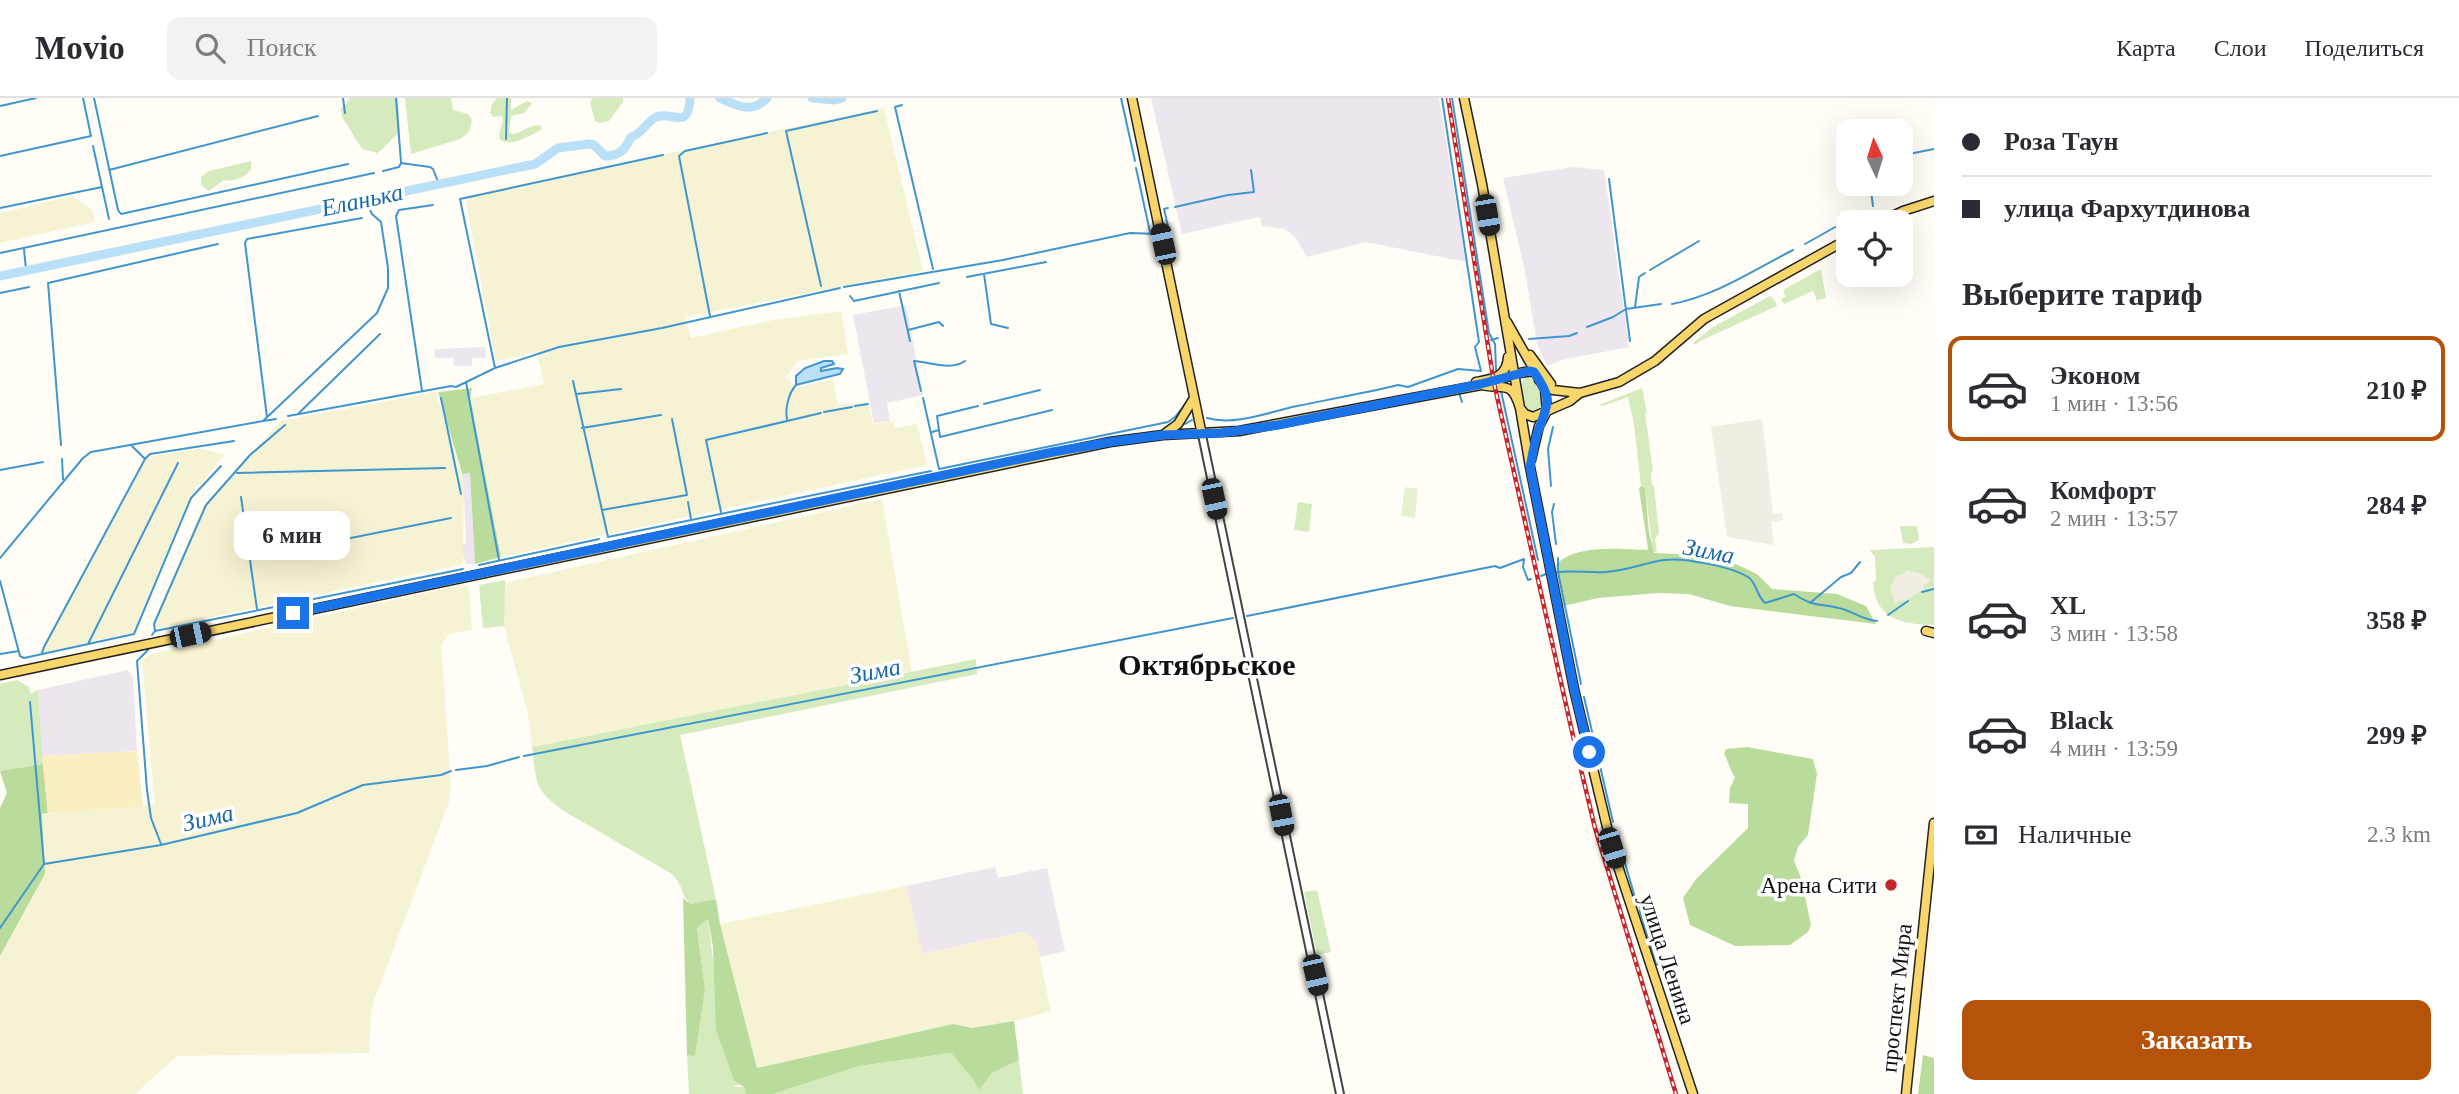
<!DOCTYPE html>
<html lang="ru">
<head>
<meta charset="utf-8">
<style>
  :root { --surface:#fff; --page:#f2f2f3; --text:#2b2b33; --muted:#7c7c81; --line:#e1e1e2; --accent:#b45309 }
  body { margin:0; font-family:"Times New Roman",serif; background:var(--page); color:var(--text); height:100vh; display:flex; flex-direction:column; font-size:26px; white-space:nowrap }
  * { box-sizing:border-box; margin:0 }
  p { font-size:23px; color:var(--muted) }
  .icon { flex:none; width:38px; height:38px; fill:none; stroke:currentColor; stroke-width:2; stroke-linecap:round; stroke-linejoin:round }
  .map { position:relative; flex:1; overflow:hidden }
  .sheet { display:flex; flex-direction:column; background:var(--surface); width:525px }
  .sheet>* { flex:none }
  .banner { display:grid; align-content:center; height:154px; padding:0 28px; background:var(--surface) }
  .needle { width:46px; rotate:356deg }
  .controls { position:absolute; left:1836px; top:21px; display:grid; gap:14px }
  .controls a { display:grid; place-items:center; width:77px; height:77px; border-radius:14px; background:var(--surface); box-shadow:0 7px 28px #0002; font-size:35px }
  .end { position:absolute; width:32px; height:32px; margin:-16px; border:9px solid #1a73e8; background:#fff; box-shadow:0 0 0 4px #fff }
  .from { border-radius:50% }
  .bubble { position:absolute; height:49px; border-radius:14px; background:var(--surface); box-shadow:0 7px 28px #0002; font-size:23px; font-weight:600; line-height:49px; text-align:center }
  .car { position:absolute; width:21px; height:42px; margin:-21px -10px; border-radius:9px; box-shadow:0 0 5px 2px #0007; background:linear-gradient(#222 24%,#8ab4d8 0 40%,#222 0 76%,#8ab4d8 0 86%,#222 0) }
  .banner b { display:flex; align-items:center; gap:24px; height:66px; font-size:26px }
  .banner b+b { border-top:2px solid var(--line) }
  .banner i { width:18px; height:18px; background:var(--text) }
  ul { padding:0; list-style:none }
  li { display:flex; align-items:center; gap:21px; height:105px; margin:0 14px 10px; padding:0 14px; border:4px solid transparent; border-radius:14px }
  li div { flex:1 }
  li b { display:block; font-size:26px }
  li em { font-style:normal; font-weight:600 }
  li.active { border-color:var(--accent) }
  li>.icon { width:63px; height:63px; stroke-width:1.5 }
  h2 { padding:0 28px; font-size:32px; line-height:84px }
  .pay { display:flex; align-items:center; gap:18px; height:77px; padding:0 28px; font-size:26px }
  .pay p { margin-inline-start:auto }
  .primary-button { display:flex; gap:14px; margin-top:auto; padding:14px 28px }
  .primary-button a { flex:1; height:80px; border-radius:14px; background:var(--accent); color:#fff; font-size:28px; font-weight:600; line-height:80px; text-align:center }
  header { display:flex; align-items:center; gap:42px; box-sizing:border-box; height:98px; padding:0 35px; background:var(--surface); border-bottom:2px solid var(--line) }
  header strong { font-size:33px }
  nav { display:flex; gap:38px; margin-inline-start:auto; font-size:24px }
  .search { width:490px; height:63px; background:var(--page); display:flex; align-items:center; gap:18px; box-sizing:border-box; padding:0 24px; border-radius:14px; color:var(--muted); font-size:26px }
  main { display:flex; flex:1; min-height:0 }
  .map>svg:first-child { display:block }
  .industrial { fill:#eee6ef }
  .farmland { fill:#f6f3d4 }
  .green { fill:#d5ebbd }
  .forest { fill:#b9dc9c }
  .sand { fill:#fbeec1 }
  .pitch { fill:#e6f2cf }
  .plaza { fill:#f1ede2 }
  .water { fill:#b9e0f7; stroke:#3f96cf; stroke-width:2 }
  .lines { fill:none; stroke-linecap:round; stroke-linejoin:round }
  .stream { stroke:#3f96cf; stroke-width:2 }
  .river { stroke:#b9e0f7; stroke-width:9 }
  .minor-casing { stroke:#444; stroke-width:10 }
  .major-casing { stroke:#222; stroke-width:11 }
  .minor { stroke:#fff; stroke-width:6 }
  .major { stroke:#f9d66b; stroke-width:8 }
  .rail-casing { stroke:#c4262e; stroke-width:4.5 }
  .rail { stroke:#fff; stroke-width:2; stroke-dasharray:5; stroke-linecap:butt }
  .route { stroke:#1a73e8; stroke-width:9 }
  .poi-dot { fill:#c4262e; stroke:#fff; stroke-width:2.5 }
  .labels { text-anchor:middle; stroke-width:7; stroke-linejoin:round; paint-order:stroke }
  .poi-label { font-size:23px; fill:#111; stroke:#fff; text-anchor:end }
  .street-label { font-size:23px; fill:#111; stroke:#fff }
  .water-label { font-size:24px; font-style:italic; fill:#1768a6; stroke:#fff }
  .district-label { font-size:30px; font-weight:bold; fill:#111; stroke:#fff }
</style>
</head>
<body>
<header>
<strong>Movio</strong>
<div class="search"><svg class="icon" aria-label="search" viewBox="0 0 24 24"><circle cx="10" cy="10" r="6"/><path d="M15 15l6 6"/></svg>Поиск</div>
<nav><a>Карта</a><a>Слои</a><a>Поделиться</a></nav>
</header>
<main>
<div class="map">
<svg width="1934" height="996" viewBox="0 0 1934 996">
  <rect width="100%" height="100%" fill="#fffdf5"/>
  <path class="industrial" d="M1151,0h288l27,164 -100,-20 -59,15 -11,-19 -11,-9 -23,-3 -2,-9 -78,17z
    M1573,69l31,3 25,177 -67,13 -15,6 -10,-22 -13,-78 -21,-88z
    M906,207l17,90 -36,8 3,18 -16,2 -21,-108z
    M485,249l1,11h-14v8h-18l-1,-8h-18v-9z
    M470,375l5,91h-9l-2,-6h-5l-3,-13 10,-2 -3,-69z
    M128,572l5,8 4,73 -95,5 -4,-66z
    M995,769l3,11 49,-10 18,83 -25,6 -4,-16 -13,-9 -101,22 -16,-68z"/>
  <path class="farmland" d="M884,10l39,163 -238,46 6,21 82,-18 68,-9 7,43 -51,7 -11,17 10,10 37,-9 5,26 30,-3 5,22 20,-3 3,7 21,-4 10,41 -426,92 -31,-159 74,-14 -7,-32 -41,9 -31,-165z
    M72,98l21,14 2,12 -95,21v-30z
    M436,294l28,91 -1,81 -308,65 -1,-8 49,-114 78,-86z
    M200,351l25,5 -35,43 -57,135 -94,22 108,-197z
    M882,401l30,173 -380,75 -4,-33 -24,-88v-43z
    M461,487l8,1 3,44 -23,4 -8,10 10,142 -2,16 -74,196 -4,14 -2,41 -192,3 -42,38h-135v-149l13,-12 32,-59 -3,-60 113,-10 -13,-143 9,-7z
    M906,788l16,68 102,-22 12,9 15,70 -37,10 -42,7 -19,-4 -196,44 -37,-144z"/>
  <path class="green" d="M349,0h49l2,35c-10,5 -13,14 -23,20l-15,-4 -20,-32 -1,-9 6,-4z
    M405,0h46l2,12 15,4 4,6 -3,12 -9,7 -49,15z
    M497,0h14v12l16,-9 5,2 -8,10 -13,3 -2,15 3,3c11,-1 20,-12 30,-8l-1,4c-13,6 -27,17 -41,10l-1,-6 4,-14 -2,-4 -8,1 -3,-5 2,-8z
    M593,0h30v4l-14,19 -10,2 -4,-2 -5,-19z
    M251,63v9c-8,8 -16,12 -27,10l-15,11 -8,-6v-8l8,-6z
    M1821,171l5,29 -8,2v3l-5,-12 -29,13 -6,-8 3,3 5,-2 -3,-7z
    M1770,198l4,3 3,7 -77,35 -5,4 -2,-2 20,-16z
    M1526,280l8,1 8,18v9l-8,6 -9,-5 -4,-20 2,-8z
    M1642,290l5,25h-2l8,58 -2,1 1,14h2l5,47 -4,6 2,14 -4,-2 -8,-63 -4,-2 -7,-62 -6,-27 -25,9 -4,-1z
    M1298,404l14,2 -3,28 -15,-2z
    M1900,428h17l2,14 -8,4 -8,-1z
    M1934,449v78c-32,-1 -59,-5 -61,-43l3,-2 -1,-23 -5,-7z
    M505,482l-1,46 -21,2 -4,-43z
    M976,561l1,15 -297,61 36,164 -26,5c-10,-10 -6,-18 -18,-30l-103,-60c-35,-23 -32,-28 -37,-67z
    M17,582l12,7 2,7 7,-4 5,74 -43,7v-87z
    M1317,792l14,62 -14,3 -13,-63z
    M708,821l7,58 31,107 -15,2 13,1 2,7h-57l-2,-39h8l10,-65 -8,-62z
    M951,955l23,26 18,-6 27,-13 4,34h-250l86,-28z"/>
  <path class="forest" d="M472,290l-2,10 31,159 -26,7 -5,-91 -7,1 1,6 -26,-88z
    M1641,388l4,2 4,44 5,21 65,3 38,18 15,15 65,5 29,12 10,18 -146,-18 -41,-12 -31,-1 -60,5 -35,8 -7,-41c18,-21 65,-16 91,-15l1,-2 -9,-59z
    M1747,649l66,12 4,15 -9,61 -10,12 -4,14 7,17 10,47 -3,7 -18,13 -55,1 -45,-21 -7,-27 13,-19 52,-51v-24l-19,-1 1,-15 5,-11c-6,-8 -6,-15 -11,-23l2,-5z
    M43,666l5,49 -6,1 3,60 -45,82v-148l7,-15 -7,-22z
    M683,800l7,6 26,-5 4,25 37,144 196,-44 19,4 42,-7 5,39 -27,13 -13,17 -6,-11 -22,-26 -92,13 -86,28h-27l-2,-7 -10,-7 -18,-50 -3,-83 -5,-28 -11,9 8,62 -10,66 -8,-1z
    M1923,957l11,3v36h-16z"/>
  <path class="sand" d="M137,653l6,55 -95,7 -6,-57z"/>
  <path class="pitch" d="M1405,389l13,2 -3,29 -14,-2z"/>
  <path class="plaza" d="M1762,321l11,95 9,-1 1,7 -12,2 3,23 -47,-8 -16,-110z
    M1906,472l16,4 9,7 -7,4v4l-19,12 -4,-1 -6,3 -5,-15 6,-12 9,-3z"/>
  <path class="water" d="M824,263h8l2,3 -13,4v3l16,-3 6,1 -3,5 -44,11v-9l9,-8z"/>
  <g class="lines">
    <path class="stream" d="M94,0l24,112 3,4 227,-50
      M343,0l2,15
      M396,0l5,64
      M1121,0l14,63
      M1452,0l37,235 6,11 1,26
      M902,7l-7,2 38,162
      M0,8l36,-8
      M506,41l1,-41
      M93,48l16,73
      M1904,57l30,-6
      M0,58l91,-20 -8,-38
      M1136,70l14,64
      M109,72l209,-54
      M383,73l16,-4 2,-4 29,4 3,2 6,15
      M1609,81l21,162
      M1870,86l3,22
      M1175,109l53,-12 26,-3 -3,-22
      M0,110l102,-21
      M1165,135l4,-2 -5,-22 4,-1
      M1805,146l57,-32
      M24,151l2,21
      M0,155l374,-80
      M1650,172l49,-29
      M984,176l7,50 17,4
      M967,179l79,-15
      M821,188l-35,-155 91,-20
      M844,189l159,-27 127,-27 27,1
      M899,193l11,50
      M0,195l29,-6
      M850,198l4,5 85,-18
      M1672,206c43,-8 82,-34 121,-54
      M1635,209l4,-30 6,-4
      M710,218l-31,-160 6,-5 82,-18
      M1587,229l26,-10 13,-8 35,-5
      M908,232l31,-8 4,4
      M1529,241l40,-3 8,-3
      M1491,242l7,-2
      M495,270l-35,-169 203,-44
      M573,283l35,156 323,-66
      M466,284l33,178
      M422,293l-26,-175 3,-6 34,-5
      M921,293l-7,-30c16,1 37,10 51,0
      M1501,293l37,169
      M1459,295l3,9
      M577,296l44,-5
      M441,300l20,96
      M923,300l16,71 229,-47 7,-5 12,-15
      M984,306l56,-14
      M855,308l13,-2
      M824,314l28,-5
      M298,316l82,-80
      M288,318l163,-30 5,1 39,-19 64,-21 103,-19 178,-40
      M267,319l-22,-174 2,-4 115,-21
      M1207,320c28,8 62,-6 90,-12 34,-7 68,-13 101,-21l10,2 50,-18 23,2 -6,-24 4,-5 -37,-244
      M787,321c-2,-10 1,-25 9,-34
      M263,323l13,-2
      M1185,326l7,-4
      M582,330l79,-13
      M939,332l-2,-14 41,-10
      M932,334l7,-2 1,7 112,-27
      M61,347l-13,-162 170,-39
      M62,361l1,20
      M145,361l5,-5 84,-13
      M0,372l43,-8
      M237,375l208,-5
      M1551,388l-3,-37 5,-22
      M241,399l16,112
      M688,404l3,17
      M1554,406l-2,8 4,32
      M602,412l85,-15 -15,-76
      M721,414l-15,-72 115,-27
      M0,460l83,-100 8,-6 172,-31 114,-108 11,-25v-20l-7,-46 -9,-8 -7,-14
      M250,460l201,-40
      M1558,460v14l23,112
      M479,467l120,-26
      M1557,474c16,-2 32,1 49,0 20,-1 38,-9 58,-12 19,-3 68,7 84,17 9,6 8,18 17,26l29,-9c20,13 24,9 45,14 14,3 23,12 38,13
      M1541,478l5,-2
      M0,483l20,75 4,2 110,-24 57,-136 30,-32
      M1922,494l12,-3
      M1810,505l31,-26 10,-4 9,-11
      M1888,517l20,-14
      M1247,518l248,-50 5,2 24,-9 -1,8 5,13 3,-1
      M155,533l308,-62
      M152,537l3,-4 -1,-7 52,-119 44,-50 35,-30
      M88,546l90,-181
      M148,552l-11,11 10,129 4,28 10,26
      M42,555l2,-6 101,-188 -14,-14
      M0,556l19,-3
      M1584,599l29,125
      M30,604l14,162
      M524,658l709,-138
      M456,672l31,-4 32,-9
      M1616,734l20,69 3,-1 1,12 16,52 16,6 2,5
      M0,830l44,-64 117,-19 136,-32 66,-28 78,-10 10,-4
      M1676,888l2,12"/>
    <path class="river" d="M720,0c17,8 32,16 47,0
      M812,0l23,2 7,-2
      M0,178l535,-112 23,-16 31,-4 5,1 11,11c14,0 20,-6 26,-19 10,-3 14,-12 22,-18 16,-12 36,15 37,-21"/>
    <g class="minor-casing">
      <path id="minor" d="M1202,337l138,659"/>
    </g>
    <g class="major-casing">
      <path id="major" d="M1132,0l70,337
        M1464,0l18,86 48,283 44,222 38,159 81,246
        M1880,124l23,-11 31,-10
        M1507,224l38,67 2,22 -8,15 -8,34
        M1530,257l21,29
        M1498,282c11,-3 24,-10 36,-8
        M1539,282l14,10 27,3 39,-11 36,-21 49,-42 144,-80
        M1476,284c17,-3 31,-5 32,-25
        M1520,310l5,6 8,3 37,-16 10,-8
        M1163,337l15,-11 16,-26
        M1926,533l8,2
        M0,577l1110,-233 53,-7 76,-4 242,-46c23,5 30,-6 39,23
        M1906,996l28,-271"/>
    </g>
    <use href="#minor" class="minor"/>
    <use href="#major" class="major"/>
    <g class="rail-casing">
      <path id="rail" d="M1448,0l46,285 79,353 22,92 81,266"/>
    </g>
    <use href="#rail" class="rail"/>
  </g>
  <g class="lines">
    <path class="route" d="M293,515l760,-161 57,-10 53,-7 58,-2 57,-8 203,-41 48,-13 5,1c18,26 15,29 5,57 -5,12 -6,25 -9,38l44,222 15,63"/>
  </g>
  <circle class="poi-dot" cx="1891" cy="787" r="7"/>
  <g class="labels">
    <g class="poi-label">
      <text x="1877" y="795">Арена Сити</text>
    </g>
    <g class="street-label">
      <text transform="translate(1668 861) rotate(72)" y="8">улица Ленина</text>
      <text transform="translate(1896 900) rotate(-84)" y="8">проспект Мира</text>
    </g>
    <g class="water-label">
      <text transform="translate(362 102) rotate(-12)" y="8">Еланька</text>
      <text transform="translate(1709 453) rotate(11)" y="8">Зима</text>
      <text transform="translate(875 573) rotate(-11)" y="8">Зима</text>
      <text transform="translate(208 720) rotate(-13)" y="8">Зима</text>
    </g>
    <g class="district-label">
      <text x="1207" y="577">Октябрьское</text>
    </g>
  </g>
</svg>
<div class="controls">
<a><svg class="needle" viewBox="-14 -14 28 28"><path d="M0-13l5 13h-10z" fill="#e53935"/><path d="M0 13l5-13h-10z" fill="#7c7c81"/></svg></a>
<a><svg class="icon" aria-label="locate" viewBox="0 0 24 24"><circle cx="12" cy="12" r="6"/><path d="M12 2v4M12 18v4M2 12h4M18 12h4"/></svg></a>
</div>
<i class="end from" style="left:1589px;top:654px"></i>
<i class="end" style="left:293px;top:515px"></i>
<div class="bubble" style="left:234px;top:413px;width:116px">6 мин</div>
<i class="car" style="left:1487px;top:117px;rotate:170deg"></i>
<i class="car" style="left:1163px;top:146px;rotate:348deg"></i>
<i class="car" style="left:1214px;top:401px;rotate:168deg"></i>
<i class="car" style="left:190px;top:537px;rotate:78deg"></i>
<i class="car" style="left:1281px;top:717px;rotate:169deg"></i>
<i class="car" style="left:1612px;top:750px;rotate:163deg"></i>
<i class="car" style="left:1315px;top:877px;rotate:167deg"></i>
</div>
<section class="sheet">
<div class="banner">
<b><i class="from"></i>Роза Таун</b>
<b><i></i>улица Фархутдинова</b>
</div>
<h2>Выберите тариф</h2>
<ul>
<li class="active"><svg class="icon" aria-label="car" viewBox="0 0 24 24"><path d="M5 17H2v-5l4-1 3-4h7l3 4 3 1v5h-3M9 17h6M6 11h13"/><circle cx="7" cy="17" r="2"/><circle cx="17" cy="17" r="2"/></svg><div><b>Эконом</b><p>1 мин · 13:56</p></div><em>210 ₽</em></li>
<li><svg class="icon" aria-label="car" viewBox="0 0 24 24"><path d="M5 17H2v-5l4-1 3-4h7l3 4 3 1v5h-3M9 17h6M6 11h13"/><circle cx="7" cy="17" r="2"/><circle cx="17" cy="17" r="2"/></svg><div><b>Комфорт</b><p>2 мин · 13:57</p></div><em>284 ₽</em></li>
<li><svg class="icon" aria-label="car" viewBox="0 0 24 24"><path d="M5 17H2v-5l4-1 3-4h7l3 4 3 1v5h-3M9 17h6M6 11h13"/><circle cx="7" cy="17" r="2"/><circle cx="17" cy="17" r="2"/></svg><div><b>XL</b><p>3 мин · 13:58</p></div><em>358 ₽</em></li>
<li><svg class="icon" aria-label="car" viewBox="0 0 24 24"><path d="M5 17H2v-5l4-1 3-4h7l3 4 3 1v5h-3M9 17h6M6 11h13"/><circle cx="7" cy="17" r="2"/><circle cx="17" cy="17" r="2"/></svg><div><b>Black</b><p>4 мин · 13:59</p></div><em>299 ₽</em></li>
</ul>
<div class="pay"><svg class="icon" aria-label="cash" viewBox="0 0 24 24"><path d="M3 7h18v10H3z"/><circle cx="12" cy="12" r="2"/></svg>Наличные<p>2.3 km</p></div>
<div class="primary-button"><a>Заказать</a></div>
</section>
</main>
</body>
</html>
